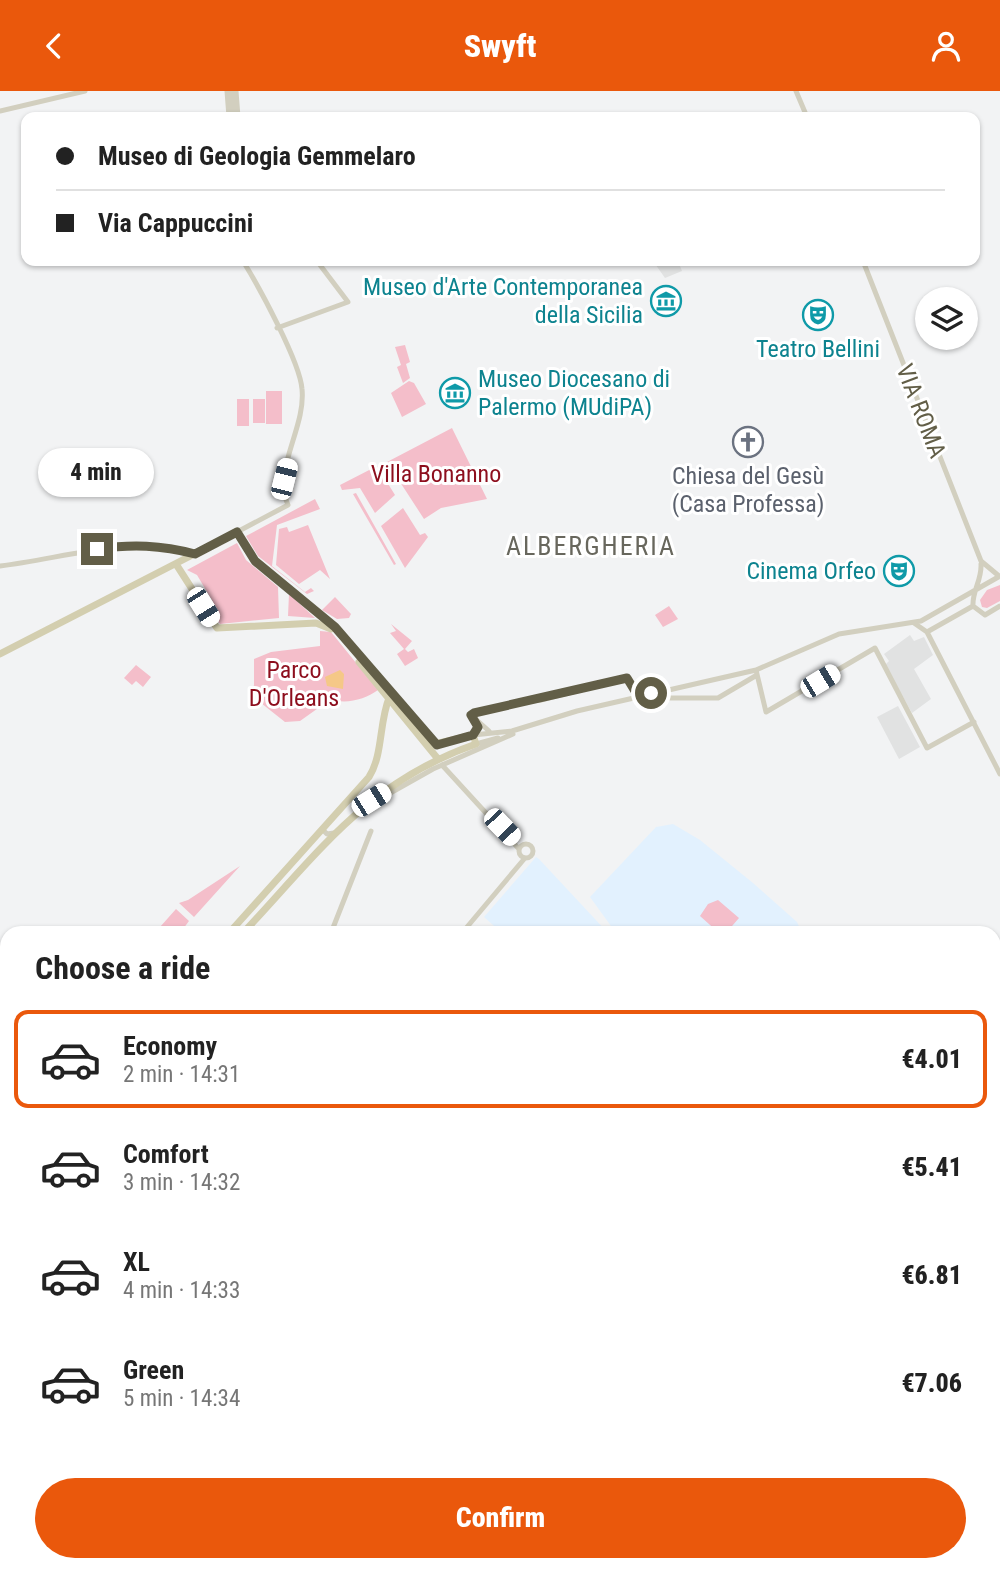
<!DOCTYPE html>
<html lang="en">
<head>
<meta charset="utf-8">
<style>
  :root { --surface:#fff; --page:#f2f2f2; --text:#222; --muted:#767676; --line:#e0e0e0; --accent:#ea580c }
  body { margin:0; font-family:"Roboto Condensed",sans-serif; background:var(--page); color:var(--text); height:100vh; display:flex; flex-direction:column; font-size:26px; white-space:nowrap }
  * { box-sizing:border-box; margin:0 }
  p { font-size:23px; color:var(--muted) }
  .icon { flex:none; width:38px; height:38px; fill:none; stroke:currentColor; stroke-width:2; stroke-linecap:round; stroke-linejoin:round }
  .map { position:relative; flex:1; overflow:hidden }
  .drawer { position:absolute; left:0px; top:835px; width:1001px; height:646px; display:flex; flex-direction:column; background:var(--surface); border-radius:21px 21px 0 0; box-shadow:0 2px 5px #0004 }
  .drawer>* { flex:none }
  .guide { position:absolute; left:21px; top:21px; width:959px; height:154px; border-radius:14px; box-shadow:0 2px 5px #0004; display:grid; align-content:center; height:154px; padding:0 35px; background:var(--surface) }
  .controls { position:absolute; left:915px; top:196px; display:grid; gap:14px }
  .controls a { display:grid; place-items:center; width:63px; height:63px; border-radius:50%; background:var(--surface); box-shadow:0 2px 5px #0004; font-size:35px }
  .end { position:absolute; width:32px; height:32px; margin:-16px; border:9px solid #625e47; background:#fff; box-shadow:0 0 0 4px #fff }
  .from { border-radius:50% }
  .bubble { position:absolute; height:49px; border-radius:24px; background:var(--surface); box-shadow:0 2px 5px #0004; font-size:23px; font-weight:800; line-height:49px; text-align:center }
  .car { position:absolute; width:21px; height:42px; margin:-21px -10px; border-radius:9px; box-shadow:0 0 5px 2px #0007; background:linear-gradient(#fff 24%,#345 0 40%,#fff 0 76%,#345 0 86%,#fff 0) }
  .guide b { display:flex; align-items:center; gap:24px; height:66px; font-size:26px }
  .guide b+b { border-top:2px solid var(--line) }
  .guide i { width:18px; height:18px; background:var(--text) }
  ul { padding:0; list-style:none }
  li { display:flex; align-items:center; gap:21px; height:98px; margin:0 14px 10px; padding:0 21px; border:4px solid transparent; border-radius:14px }
  li div { flex:1 }
  li b { display:block; font-size:26px }
  li em { font-style:normal; font-weight:800 }
  li.selected { border-color:var(--accent) }
  li>.icon { width:63px; height:63px; stroke-width:1.5 }
  h2 { padding:0 35px; font-size:32px; line-height:84px }
  .primary-button { display:flex; gap:14px; margin-top:auto; padding:14px 35px }
  .primary-button a { flex:1; height:80px; border-radius:42px; background:var(--accent); color:#fff; font-size:28px; font-weight:800; line-height:80px; text-align:center }
  header { display:flex; justify-content:space-between; align-items:center; height:91px; padding:0 35px; background:var(--accent); color:#fff; font-size:32px; font-weight:800 }
  .map>svg:first-child { display:block }
  .education { fill:#e1e2e2 }
  .medical { fill:#e2f1fe }
  .green { fill:#f4beca }
  .water { fill:#f5c887 }
  .lines { fill:none; stroke-linecap:round; stroke-linejoin:round }
  .river { stroke:#f5c887; stroke-width:7 }
  .minor { stroke:#d2cfbf; stroke-width:5 }
  .major { stroke:#d3ceaf; stroke-width:7 }
  .rail-casing { stroke:#bdbdb3; stroke-width:4.5 }
  .rail { stroke:#fff; stroke-width:2; stroke-dasharray:5; stroke-linecap:butt }
  .route { stroke:#625e47; stroke-width:9 }
  .labels { text-anchor:middle; stroke-width:6; stroke-linejoin:round; paint-order:stroke }
  .culture-label { font-size:24px; fill:#0d838f; stroke:#fff; text-anchor:end }
  .street-label { font-size:24px; fill:#625e47; stroke:#fff }
  .park-label { font-size:24px; fill:#8d0e1d; stroke:#fff }
  .worship-label { font-size:24px; fill:#5b616d; stroke:#fff }
  .neighbourhood-label { font-size:26px; letter-spacing:2px; fill:#68675d; stroke:#fff }
</style>
</head>
<body>
<header><svg class="icon" aria-label="back" viewBox="0 0 24 24"><path d="M15 5l-7 7 7 7"/></svg>Swyft<svg class="icon" aria-label="person" viewBox="0 0 24 24"><circle cx="12" cy="8" r="4"/><path d="M4 21q1-7 8-7t8 7"/></svg></header>
<div class="map">
<svg width="1000" height="1480" viewBox="0 0 1000 1480">
  <rect width="100%" height="100%" fill="#f2f3f4"/>
  <path class="education" d="M653,170h25l4,10 -17,7z
    M910,544l4,6 10,-4 9,18 -19,14 17,30 -19,14 -27,-48 4,-4 -5,-7z
    M898,615l22,41 -21,12 -22,-42z"/>
  <path class="medical" d="M673,733l27,16 53,43 44,39 5,11h-186l-26,-36 66,-70z
    M536,766l3,2 69,74h-106l-18,-16z
    M994,1448l6,10v22h-75l-5,-6h74z"/>
  <path class="green" d="M405,254l5,17 -4,2 4,14 -7,5 -6,-16 4,-2 -6,-18z
    M409,290l5,2 12,21 -24,13 -11,-24z
    M266,300h16v33h-16z
    M237,308h12v27h-12z
    M253,308h12v24h-12z
    M452,337l35,71 -46,9 -17,11 -37,-57z
    M377,375l18,29 -20,18 -15,-25 -18,2 -2,-5z
    M356,402l40,71 -2,1 -41,-71z
    M315,408l5,10 -43,16 -5,41 33,26 6,-4 3,3 -7,3 -49,-38 -12,-20z
    M403,417l17,27 5,-2 3,4 -23,31 -24,-42z
    M308,434l22,54 -10,-9 -21,14 -23,-19 3,-36 8,-2 2,5z
    M237,452l9,17 32,27 1,31 -59,6 -4,-5 3,-7 -22,-37 -10,-5z
    M1000,494v16l-13,7 -5,-1 -2,-7 7,-10z
    M289,503l26,24 -27,-2z
    M335,506l16,17 -2,4 -12,1 -15,-9z
    M669,515l9,13 -15,8 -8,-12z
    M391,533l21,17 -7,8 3,3 6,-3 4,9 -13,8 -8,-12 7,-5 -14,-16 6,-2z
    M320,540l11,1 47,58c-12,9 -33,15 -47,9l-31,22 -15,1 -34,-27 3,-10v-26l17,-7 49,-6z
    M136,574l15,12 -8,10 -7,-6 -4,4 -8,-7z
    M240,775l-46,51 -15,-14 9,-3z
    M718,809l21,18 -13,15h-7l-19,-17 8,-12z
    M176,818l13,12 -9,12h-21l1,-6z
    M0,1280l7,5v33l-7,6z
    M190,1474h195l7,6h-203z
    M387,1474h285l3,6h-281z
    M709,1474h28l4,6h-30z"/>
  <path class="water" d="M340,579l4,4 -1,15 -16,-3 -2,-9z"/>
  <g class="lines">
    <path class="river" d="M994,1176l6,-5
      M373,1474l6,6
      M257,1480h1"/>
    <path class="minor" d="M227,0l2,26
      M232,0l2,26
      M236,0l2,26
      M796,0l11,26
      M0,20l85,-20
      M863,170l118,300 18,15
      M277,237l71,-26 -31,-41
      M237,441l51,-27c-16,-35 18,-77 14,-116 -2,-27 -43,-102 -59,-128
      M0,475c66,-8 127,-31 193,-12
      M973,515c-1,-15 9,-26 8,-42
      M973,515l12,9 15,-9
      M914,532l13,9 73,142
      M927,541l46,-26
      M756,579l10,42 109,-64 52,100 47,-26
      M663,599l5,8h50l39,-23
      M489,640l-18,-16 41,-12 29,-3 86,-22 11,18
      M473,644l39,-4 65,-20 179,-41 83,-36 82,-13 79,-45
      M476,653l22,-6
      M442,674l77,84
      M369,714l64,-36 80,-35
      M322,738l5,5 7,-1
      M519 760a7 7 0 1 1 14 0a7 7 0 1 1-14 0Z
      M331,842l40,-102
      M462,842l63,-75
      M66,1480l1,-6"/>
    <path class="major" d="M176,473l41,64 99,-5 15,6
      M0,563l237,-122 18,29 80,66 100,117 38,-9 3,9c-109,38 -157,108 -233,189
      M359,571l79,97
      M229,842l140,-156c14,-22 10,-54 20,-79
      M0,1241l7,-16
      M0,1265l7,-15"/>
    <g class="rail-casing">
      <path id="rail" d="M994,1162l6,4"/>
    </g>
    <use href="#rail" class="rail"/>
  </g>
  <g class="lines">
    <path class="route" d="M97,458c35,-5 64,-4 98,5l42,-22 18,29 80,66 102,118 36,-10 5,-8 -7,-12 3,-2 153,-35 11,18 13,-3"/>
  </g>
  <defs>
    <g id="museum-ring" transform="scale(1.575)"><circle r="9.5" fill="#fff" stroke="#0f9aa8" stroke-width="1.5"/><path d="M0-6L6-3V-2H-6V-3ZM-5-1h2V3h-2ZM-1-1h2V3h-2ZM3-1h2V3H3ZM-6 4H6V6H-6Z" fill="#0f9aa8"/></g>
    <g id="theatre-ring" transform="scale(1.575)"><circle r="9.5" fill="#fff" stroke="#0f9aa8" stroke-width="1.5"/><path d="M-5-5.5Q0-4 5-5.5V0Q5 5 0 6Q-5 5-5 0ZM-3.3-2.5H-1v1.5H-3.3ZM1-2.5H3.3v1.5H1ZM-2.8 1Q0 5.5 2.8 1Z" fill="#0f9aa8"/></g>
    <g id="church-ring" transform="scale(1.575)"><circle r="9.5" fill="#fff" stroke="#6b7280" stroke-width="1.5"/><path d="M-1.2-6h2.4v3.5h3.3v2.4h-3.3V6h-2.4V-.1h-3.3v-2.4h3.3Z" fill="#6b7280"/></g>
  </defs>
  <g fill-rule="evenodd">
    <use href="#museum-ring" x="666" y="210"/>
    <use href="#theatre-ring" x="818" y="224"/>
    <use href="#museum-ring" x="455" y="302"/>
    <use href="#church-ring" x="748" y="351"/>
    <use href="#theatre-ring" x="899" y="480"/>
  </g>
  <g class="labels">
    <g class="culture-label">
      <text x="643" y="204">Museo d'Arte Contemporanea<tspan x="643" dy="28">della Sicilia</tspan></text>
      <text x="818" y="266" text-anchor="middle">Teatro Bellini</text>
      <text x="478" y="296" text-anchor="start">Museo Diocesano di<tspan x="478" dy="28">Palermo (MUdiPA)</tspan></text>
      <text x="876" y="488">Cinema Orfeo</text>
    </g>
    <g class="street-label">
      <text transform="translate(921 320) rotate(69)" y="8">VIA ROMA</text>
    </g>
    <g class="park-label">
      <text x="436" y="391">Villa Bonanno</text>
      <text x="294" y="587">Parco<tspan x="294" dy="28">D'Orleans</tspan></text>
    </g>
    <g class="worship-label">
      <text x="748" y="393">Chiesa del Gesù<tspan x="748" dy="28">(Casa Professa)</tspan></text>
    </g>
    <g class="neighbourhood-label">
      <text x="591" y="464">ALBERGHERIA</text>
    </g>
  </g>
</svg>
<div class="controls">
<a><svg class="icon" aria-label="layers" viewBox="0 0 24 24"><path d="M12 4l9 5-9 5-9-5zM3 14l9 5 9-5"/></svg></a>
</div>
<i class="end from" style="left:651px;top:602px"></i>
<i class="end" style="left:97px;top:458px"></i>
<div class="bubble" style="left:38px;top:357px;width:116px">4 min</div>
<i class="car" style="left:284px;top:388px;rotate:14deg"></i>
<i class="car" style="left:203px;top:516px;rotate:148deg"></i>
<i class="car" style="left:820px;top:590px;rotate:59deg"></i>
<i class="car" style="left:371px;top:709px;rotate:58deg"></i>
<i class="car" style="left:502px;top:736px;rotate:136deg"></i>
<div class="guide">
<b><i class="from"></i>Museo di Geologia Gemmelaro</b>
<b><i></i>Via Cappuccini</b>
</div>
<section class="drawer">
<h2>Choose a ride</h2>
<ul>
<li class="selected"><svg class="icon" aria-label="car" viewBox="0 0 24 24"><path d="M5 17H2v-5l4-1 3-4h7l3 4 3 1v5h-3M9 17h6M6 11h13"/><circle cx="7" cy="17" r="2"/><circle cx="17" cy="17" r="2"/></svg><div><b>Economy</b><p>2 min · 14:31</p></div><em>€4.01</em></li>
<li><svg class="icon" aria-label="car" viewBox="0 0 24 24"><path d="M5 17H2v-5l4-1 3-4h7l3 4 3 1v5h-3M9 17h6M6 11h13"/><circle cx="7" cy="17" r="2"/><circle cx="17" cy="17" r="2"/></svg><div><b>Comfort</b><p>3 min · 14:32</p></div><em>€5.41</em></li>
<li><svg class="icon" aria-label="car" viewBox="0 0 24 24"><path d="M5 17H2v-5l4-1 3-4h7l3 4 3 1v5h-3M9 17h6M6 11h13"/><circle cx="7" cy="17" r="2"/><circle cx="17" cy="17" r="2"/></svg><div><b>XL</b><p>4 min · 14:33</p></div><em>€6.81</em></li>
<li><svg class="icon" aria-label="car" viewBox="0 0 24 24"><path d="M5 17H2v-5l4-1 3-4h7l3 4 3 1v5h-3M9 17h6M6 11h13"/><circle cx="7" cy="17" r="2"/><circle cx="17" cy="17" r="2"/></svg><div><b>Green</b><p>5 min · 14:34</p></div><em>€7.06</em></li>
</ul>
<div class="primary-button"><a>Confirm</a></div>
</section>
</div>
</body>
</html>
